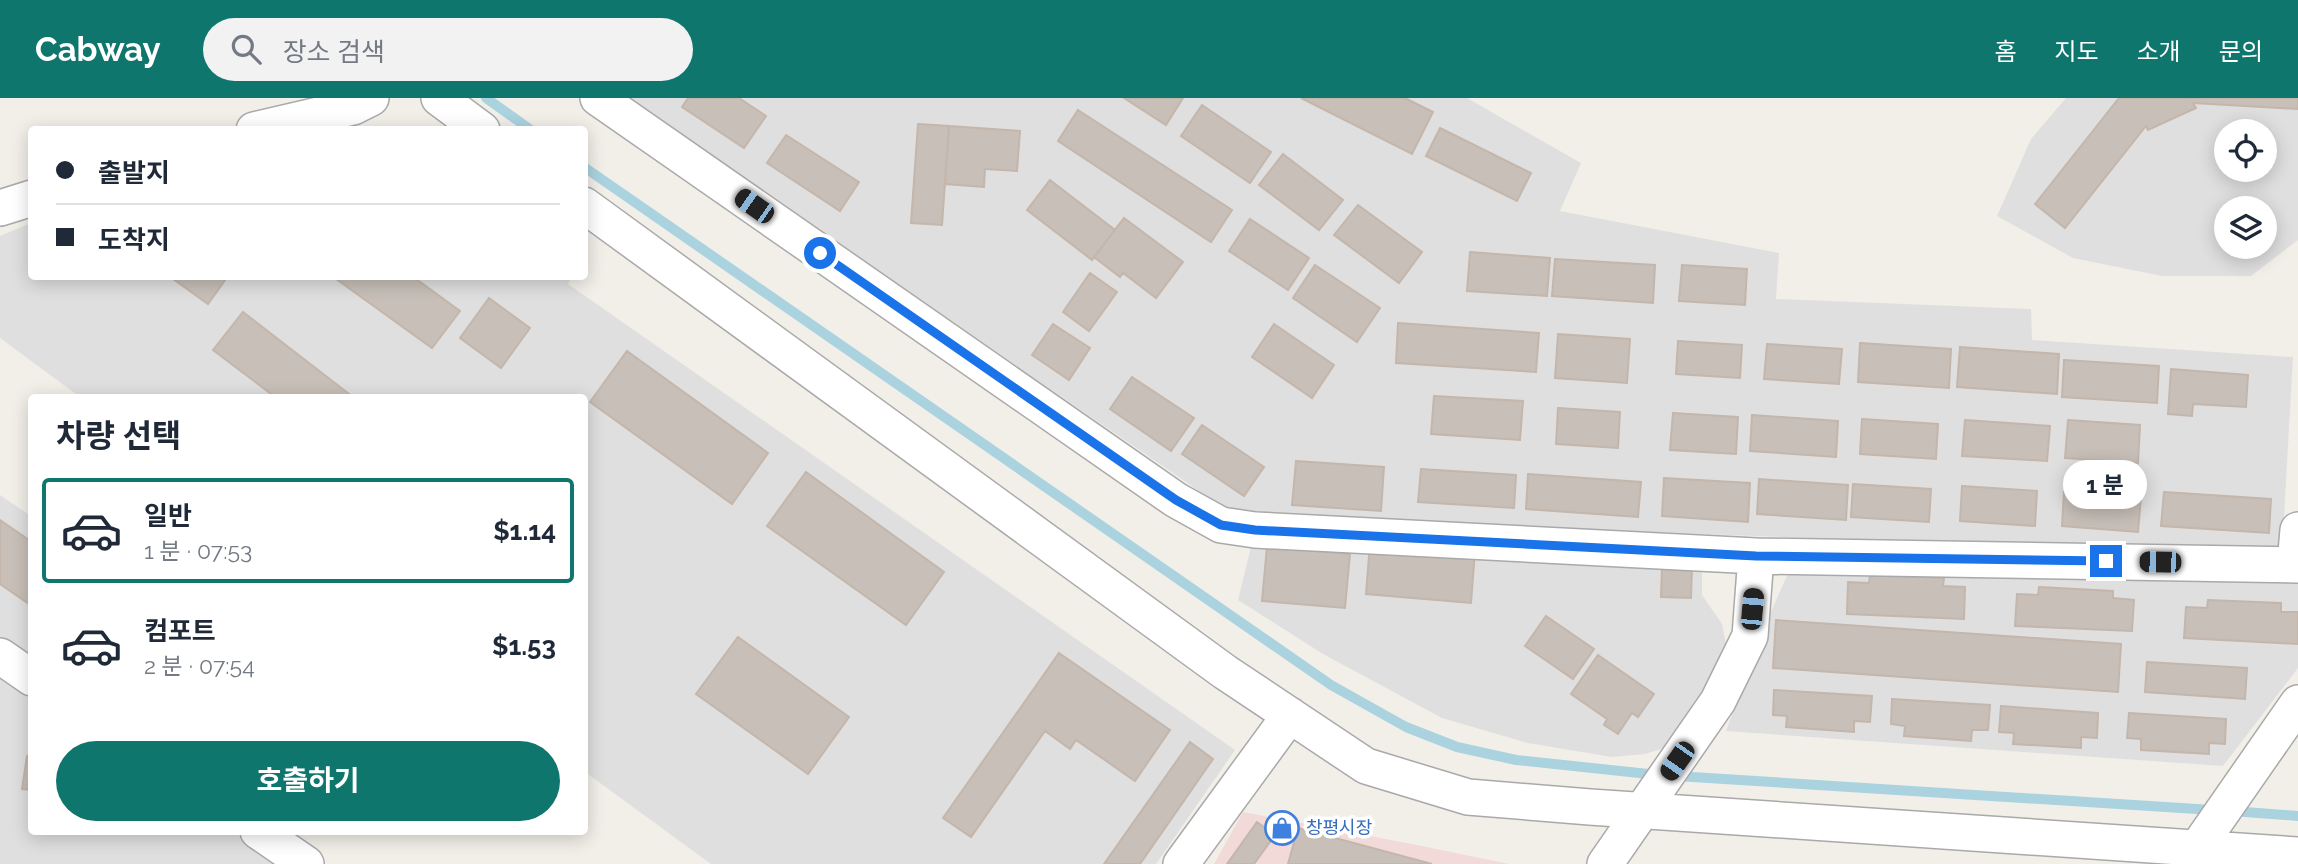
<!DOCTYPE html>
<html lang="ko">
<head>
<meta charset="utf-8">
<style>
  :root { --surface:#fff; --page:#f2f2f3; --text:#1f2937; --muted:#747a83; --line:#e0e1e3; --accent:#0f766e }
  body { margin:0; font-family:Raleway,"Noto Sans KR",sans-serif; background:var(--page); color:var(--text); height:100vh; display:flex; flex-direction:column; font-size:26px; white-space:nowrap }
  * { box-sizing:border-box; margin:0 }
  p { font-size:23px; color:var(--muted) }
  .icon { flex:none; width:38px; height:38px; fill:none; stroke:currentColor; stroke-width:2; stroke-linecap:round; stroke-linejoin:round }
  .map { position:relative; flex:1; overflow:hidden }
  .drawer { position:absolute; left:28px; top:296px; width:560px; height:441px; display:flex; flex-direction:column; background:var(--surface); border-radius:7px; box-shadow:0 4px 18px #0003 }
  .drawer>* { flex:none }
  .banner { position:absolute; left:28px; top:28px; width:560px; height:154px; border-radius:7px; box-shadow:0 4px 18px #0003; display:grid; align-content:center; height:154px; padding:0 28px; background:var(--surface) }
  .tools { position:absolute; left:2214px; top:21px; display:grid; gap:14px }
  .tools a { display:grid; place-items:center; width:63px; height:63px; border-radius:50%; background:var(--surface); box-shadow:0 4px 18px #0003; font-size:35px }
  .end { position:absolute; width:32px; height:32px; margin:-16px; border:9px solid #1a73e8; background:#fff; box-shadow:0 0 0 4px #fff }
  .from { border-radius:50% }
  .bubble { position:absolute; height:49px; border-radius:24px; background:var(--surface); box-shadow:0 4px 18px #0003; font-size:23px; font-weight:700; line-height:49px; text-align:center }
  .car { position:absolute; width:21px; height:42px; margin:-21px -10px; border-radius:9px; box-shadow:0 0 5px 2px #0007; background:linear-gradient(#222 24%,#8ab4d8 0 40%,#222 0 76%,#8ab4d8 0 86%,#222 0) }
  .banner b { display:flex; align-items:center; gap:24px; height:66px; font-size:26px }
  .banner b+b { border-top:2px solid var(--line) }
  .banner i { width:18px; height:18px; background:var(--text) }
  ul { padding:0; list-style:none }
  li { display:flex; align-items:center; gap:21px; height:105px; margin:0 14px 10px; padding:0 14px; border:4px solid transparent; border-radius:7px }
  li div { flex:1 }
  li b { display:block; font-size:26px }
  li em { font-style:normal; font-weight:700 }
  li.active { border-color:var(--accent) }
  li>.icon { width:63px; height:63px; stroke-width:1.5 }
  h2 { padding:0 28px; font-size:32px; line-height:84px }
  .primary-button { display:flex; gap:14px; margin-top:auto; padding:14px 28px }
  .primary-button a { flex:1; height:80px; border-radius:42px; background:var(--accent); color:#fff; font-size:28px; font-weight:700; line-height:80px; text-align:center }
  header { display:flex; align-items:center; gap:42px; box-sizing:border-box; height:98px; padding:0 35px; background:var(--accent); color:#fff }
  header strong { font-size:33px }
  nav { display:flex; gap:38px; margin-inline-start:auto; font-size:24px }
  .search { width:490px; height:63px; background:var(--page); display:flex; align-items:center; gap:18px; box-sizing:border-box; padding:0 24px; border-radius:38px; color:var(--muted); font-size:26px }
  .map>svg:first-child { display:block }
  .residential { fill:#e0dfdf; fill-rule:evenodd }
  .commercial { fill:#f2dad9 }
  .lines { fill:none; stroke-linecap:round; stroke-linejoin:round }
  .stream { stroke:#aad3df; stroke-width:10 }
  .building { fill:#c7bfb8; stroke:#c4b6ab; stroke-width:2 }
  .minor-casing { stroke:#a9a9a9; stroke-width:38 }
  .minor { stroke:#fff; stroke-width:35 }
  .route { stroke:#1a73e8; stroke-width:9 }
  .labels { text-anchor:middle; stroke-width:7; stroke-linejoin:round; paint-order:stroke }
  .shop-label { font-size:18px; fill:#366cbe; stroke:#fff; text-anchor:start }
</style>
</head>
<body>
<header>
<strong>Cabway</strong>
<div class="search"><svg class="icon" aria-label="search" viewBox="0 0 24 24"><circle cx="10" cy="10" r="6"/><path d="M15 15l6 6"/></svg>장소 검색</div>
<nav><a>홈</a><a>지도</a><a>소개</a><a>문의</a></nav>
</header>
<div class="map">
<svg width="2298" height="766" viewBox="0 0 2298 766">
  <rect width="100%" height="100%" fill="#f2efe9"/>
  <path class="residential" d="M626,0h841l114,65 -21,48 219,42 -3,46 255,10 1,31 261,17 -11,195 -346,-9 -668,-26 -30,-3 -33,-19z
    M2066,0h232v142l-47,36h-89l-89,-18 -76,-42 34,-77zM2226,33h38v39h-38zM2226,110h38v39h-38z
    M31,125l1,53 540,1 -4,7 667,466 -79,114h-445l-126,-92 -1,-375h-504l-80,-59v-102z
    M0,397l31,21 1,315h200l49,33h-281z
    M1253,441l449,21v35l20,29 6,30 -58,92 -25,8 -33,3 -84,-14 -86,-25 -119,-64 -85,-54z
    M1790,471l508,14v85l-75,98 -497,-35 40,-108z"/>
  <path class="commercial" d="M1243,714l174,33 92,19h-295z"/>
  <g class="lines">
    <path class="stream" d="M486,0l45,32
      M584,69l747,518 75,42 51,20 59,13 142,15
      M1676,678l537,34
      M2232,713l66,5"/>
  </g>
  <path class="building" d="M688,0h51l27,18 -22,32 -62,-41z
    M1124,0h59l-17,27z
    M1301,0h104l28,14 -21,42z
    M2119,0h179v11l-105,-6 3,5 -48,22 -2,-4 -81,102 -30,-24z
    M1202,7l69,47 -21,31 -69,-47z
    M1078,12l154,100 -21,32 -153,-101z
    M918,26l31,2 -7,99 -31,-2z
    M949,28l71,5 -3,40 -32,-2 -1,18 -39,-3z
    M1440,30l91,45 -14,28 -91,-45z
    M786,37l73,47 -19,29 -73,-48z
    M1283,56l60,46 -24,30 -60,-45z
    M1050,82l65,50 -23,30 -65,-50z
    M1358,107l64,47 -23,31 -65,-48z
    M1124,120l59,44 -27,36 -33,-25 -3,4 -26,-20z
    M1250,121l59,39 -21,32 -59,-39z
    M1470,154l80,6 -3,38 -80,-5z
    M1555,161l100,6 -2,38 -101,-7z
    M1315,167l65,43 -23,34 -64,-44z
    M1682,167l65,4 -2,36 -66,-4z
    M1090,175l27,19 -28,39 -26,-19z
    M169,178h59l-20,28z
    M332,178h80l48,35 -28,37z
    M489,200l41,30 -29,40 -41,-30z
    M243,214l110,85h-78l-62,-47z
    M1398,225l141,10 -3,39 -140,-9z
    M1053,226l37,24 -21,32 -37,-25z
    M1274,226l60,41 -22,33 -60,-41z
    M1558,236l72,5 -3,44 -72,-5z
    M1678,243l64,4 -2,33 -64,-4z
    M1860,245l91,6 -2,39 -91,-6z
    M1767,246l75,5 -3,35 -75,-5z
    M1960,249l99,7 -2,40 -100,-7z
    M627,253l141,102 -36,51 -142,-102z
    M2064,262l95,6 -2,37 -95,-6z
    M2171,271l77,6 -2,32 -53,-3 -1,12 -24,-2z
    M1132,279l62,41 -23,33 -61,-42z
    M1434,298l89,5 -3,39 -89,-6z
    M1558,310l62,4 -2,36 -62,-4z
    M1673,315l65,4 -2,37 -66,-4z
    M1752,317l86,6 -2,36 -86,-6z
    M1862,321l76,5 -2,35 -76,-5z
    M1965,322l85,6 -3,35 -85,-5z
    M2068,322l72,5 -2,38 -73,-5z
    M1202,327l62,42 -20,29 -62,-42z
    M1296,363l88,6 -3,44 -89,-6z
    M1421,371l95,6 -2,33 -96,-6z
    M806,374l138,100 -38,53 -139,-99z
    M1528,376l113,8 -3,35 -112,-8z
    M1664,380l86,5 -2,39 -86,-6z
    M1759,381l89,6 -2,35 -89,-6z
    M1853,386l78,5 -2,33 -78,-5z
    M1962,388l75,5 -2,35 -75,-5z
    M2064,394l77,5 -3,35 -76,-6z
    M2164,394l107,7 -2,34 -108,-7z
    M0,422l32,22v64l-32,-22z
    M1370,445l105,8 -4,52 -105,-9z
    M1267,448l83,8 -5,54 -83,-7z
    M1662,468l30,1 -1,31 -30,-1z
    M1870,477l74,3 -1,8 22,1 -1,32 -117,-5 1,-32 21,1z
    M2039,489l74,4v7l21,2 -2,31 -117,-5 2,-32 21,1z
    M2208,502l73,3v9h17v32l-114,-6 2,-31 21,1z
    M1546,518l48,33 -21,30 -48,-33z
    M1776,522l345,24 -3,48 -345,-24z
    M738,539l111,80 -41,57 -112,-80z
    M1059,555l111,77 -35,51 -59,-41 -6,9 -25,-18 -74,106 -28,-19z
    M1598,557l56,39 -16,23 -6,-4 -14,21 -14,-9 3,-6 -36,-25z
    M2147,564l100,6 -2,31 -100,-7z
    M1774,592l98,6 -2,26 -16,-1v11l-68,-5 1,-11 -14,-1z
    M1892,601l98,6 -2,25h-16l-1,11 -67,-5 1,-10 -14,-2z
    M2001,608l97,7 -1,25 -16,-1v11l-68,-4 1,-11 -15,-1z
    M2129,615l97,6 -1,25 -16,-1v11l-68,-4v-11l-14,-1z
    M1190,644l23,17 -73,105h-36z
    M27,658l5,1v33l-10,-1z
    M1257,724l18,13 -21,29h-27z
    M1298,730l134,36h-144z"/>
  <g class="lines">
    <g class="minor-casing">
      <path id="minor" d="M439,0l43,32
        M598,0l578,402 45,25 34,5 501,26 542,9
        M254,32l99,-23 18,-9
        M584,107l641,467 141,94 102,31 122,10 708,48
        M0,110l32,-10
        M2295,466l3,-34
        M0,558l32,22
        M258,733l48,33
        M1181,766l109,-149
        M1605,766l113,-163 32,-65 6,-80
        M2186,766l112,-161"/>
    </g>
    <use href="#minor" class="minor"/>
  </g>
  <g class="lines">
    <path class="route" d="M820,155l356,247 45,25 34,5 501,26 350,5"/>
  </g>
  <defs>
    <g id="shop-ring" transform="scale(1.75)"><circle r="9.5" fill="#fff" stroke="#3f7fe0" stroke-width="1.5"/><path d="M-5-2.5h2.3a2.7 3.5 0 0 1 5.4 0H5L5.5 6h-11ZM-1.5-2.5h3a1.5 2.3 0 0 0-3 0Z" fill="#3f7fe0"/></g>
  </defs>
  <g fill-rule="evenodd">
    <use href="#shop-ring" x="1282" y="730"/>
  </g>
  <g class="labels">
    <g class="shop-label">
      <text x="1306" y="736">창평시장</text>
    </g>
  </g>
</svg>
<div class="tools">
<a><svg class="icon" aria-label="locate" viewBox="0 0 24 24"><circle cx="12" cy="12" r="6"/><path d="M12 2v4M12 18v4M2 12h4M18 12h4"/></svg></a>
<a><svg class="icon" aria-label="layers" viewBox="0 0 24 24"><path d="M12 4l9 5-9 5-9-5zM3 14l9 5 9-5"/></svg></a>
</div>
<i class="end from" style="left:820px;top:155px"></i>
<i class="end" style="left:2106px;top:463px"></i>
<div class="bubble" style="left:2063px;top:362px;width:84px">1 분</div>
<i class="car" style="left:754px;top:108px;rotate:305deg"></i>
<i class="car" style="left:2160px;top:464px;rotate:271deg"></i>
<i class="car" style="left:1752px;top:511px;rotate:5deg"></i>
<i class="car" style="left:1677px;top:663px;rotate:215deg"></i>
<div class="banner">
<b><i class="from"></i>출발지</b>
<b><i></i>도착지</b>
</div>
<section class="drawer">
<h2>차량 선택</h2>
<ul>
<li class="active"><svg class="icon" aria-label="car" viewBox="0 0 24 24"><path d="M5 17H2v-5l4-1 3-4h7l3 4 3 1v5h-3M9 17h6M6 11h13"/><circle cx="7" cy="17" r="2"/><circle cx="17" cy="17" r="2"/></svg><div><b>일반</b><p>1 분 · 07:53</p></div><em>$1.14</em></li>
<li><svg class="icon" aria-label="car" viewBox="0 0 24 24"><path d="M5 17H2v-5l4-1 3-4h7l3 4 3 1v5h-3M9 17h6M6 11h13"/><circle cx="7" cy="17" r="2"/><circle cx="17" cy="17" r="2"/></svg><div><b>컴포트</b><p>2 분 · 07:54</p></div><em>$1.53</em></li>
</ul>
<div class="primary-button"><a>호출하기</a></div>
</section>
</div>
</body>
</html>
